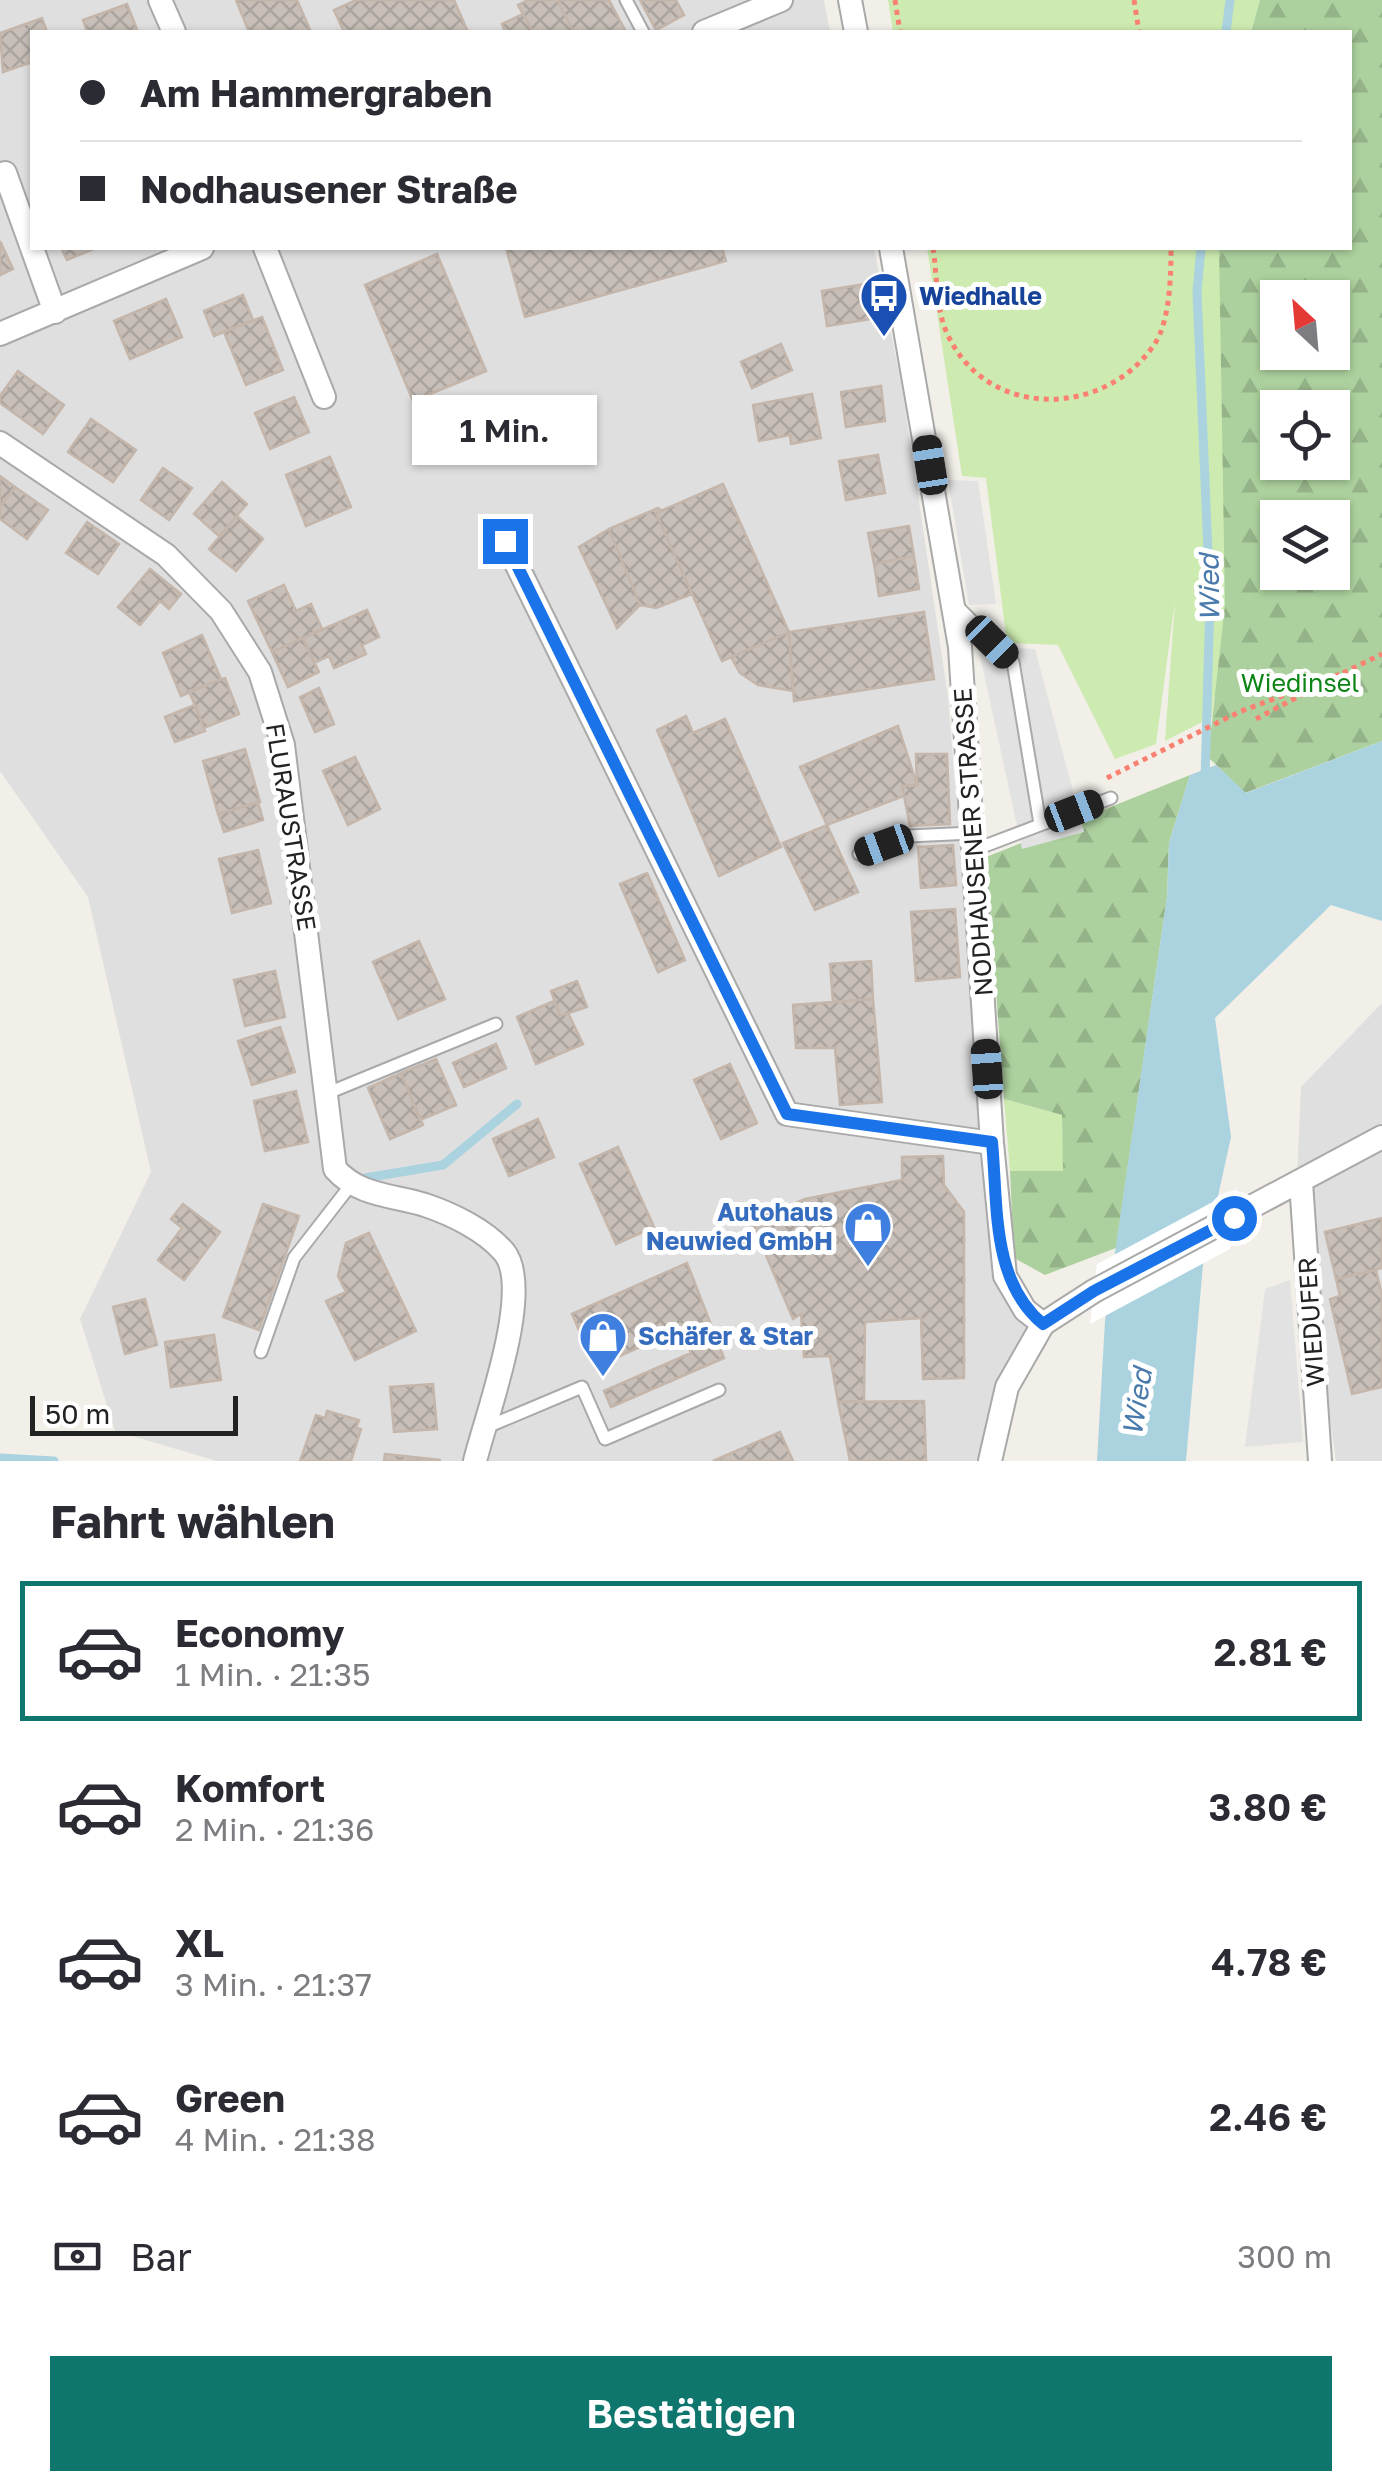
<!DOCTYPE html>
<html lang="de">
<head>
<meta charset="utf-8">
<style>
  :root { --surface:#fff; --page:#f7f7f7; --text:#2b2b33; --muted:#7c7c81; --line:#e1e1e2; --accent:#0f766e }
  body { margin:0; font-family:"Golos Text",sans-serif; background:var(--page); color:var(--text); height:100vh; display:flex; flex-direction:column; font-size:38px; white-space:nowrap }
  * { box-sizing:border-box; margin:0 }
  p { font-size:32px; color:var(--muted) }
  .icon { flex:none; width:55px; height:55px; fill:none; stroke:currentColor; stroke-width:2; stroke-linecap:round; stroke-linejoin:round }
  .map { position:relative; height:1461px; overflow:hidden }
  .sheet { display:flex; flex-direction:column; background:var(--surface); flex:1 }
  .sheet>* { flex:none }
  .hud { position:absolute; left:30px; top:30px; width:1322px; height:220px; border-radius:0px; box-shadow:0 2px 8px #0004; display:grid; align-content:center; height:220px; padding:0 50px; background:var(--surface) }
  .needle { width:65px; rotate:334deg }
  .tools { position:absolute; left:1260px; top:280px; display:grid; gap:20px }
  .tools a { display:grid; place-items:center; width:90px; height:90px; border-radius:0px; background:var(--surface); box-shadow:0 2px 8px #0004; font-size:50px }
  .scale { position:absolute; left:30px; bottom:25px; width:208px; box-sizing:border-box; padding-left:10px; border:5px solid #222; border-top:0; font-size:28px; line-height:35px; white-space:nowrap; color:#222; -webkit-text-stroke:8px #fff; paint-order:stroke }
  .end { position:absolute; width:45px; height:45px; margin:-22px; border:12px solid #1a73e8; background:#fff; box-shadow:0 0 0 5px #fff }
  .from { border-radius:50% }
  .bubble { position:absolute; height:70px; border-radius:0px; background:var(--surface); box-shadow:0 2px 8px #0004; font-size:32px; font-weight:600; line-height:70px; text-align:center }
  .car { position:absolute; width:30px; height:60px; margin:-30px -15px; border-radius:12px; box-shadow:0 0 8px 2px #0007; background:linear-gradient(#222 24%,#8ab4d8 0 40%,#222 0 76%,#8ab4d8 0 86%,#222 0) }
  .hud b { display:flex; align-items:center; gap:35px; height:95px; font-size:38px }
  .hud b+b { border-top:2px solid var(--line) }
  .hud i { width:25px; height:25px; background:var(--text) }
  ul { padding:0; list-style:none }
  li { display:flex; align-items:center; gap:30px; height:140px; margin:0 20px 15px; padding:0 30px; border:5px solid transparent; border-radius:0px }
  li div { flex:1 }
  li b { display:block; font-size:38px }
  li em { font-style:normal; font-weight:600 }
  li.on { border-color:var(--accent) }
  li>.icon { width:90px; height:90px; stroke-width:1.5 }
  h2 { padding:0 50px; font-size:45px; line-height:120px }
  .pay { display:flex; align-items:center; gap:25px; height:110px; padding:0 50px; font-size:38px }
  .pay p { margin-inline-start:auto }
  .button { display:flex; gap:20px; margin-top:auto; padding:20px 50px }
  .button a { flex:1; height:115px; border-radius:0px; background:var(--accent); color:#fff; font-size:40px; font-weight:600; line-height:115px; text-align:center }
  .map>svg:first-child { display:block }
  .residential { fill:#e0dfdf }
  .grass { fill:#cdebb0; fill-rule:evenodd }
  .forest { fill:url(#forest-firs); fill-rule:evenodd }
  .parking { fill:#e2e2e2 }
  .water { fill:#aad3df }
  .pier { fill:#fff }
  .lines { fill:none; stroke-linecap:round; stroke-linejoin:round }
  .stream { stroke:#aad3df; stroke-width:9 }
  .building { fill:url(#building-cross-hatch); stroke:#c4b6ab; stroke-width:2.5 }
  .lane-casing { stroke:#a9a9a9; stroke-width:15 }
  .street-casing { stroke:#a9a9a9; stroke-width:26 }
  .path { stroke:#fa8072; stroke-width:5; stroke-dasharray:5 5; stroke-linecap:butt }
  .lane { stroke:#fff; stroke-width:11 }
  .street { stroke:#fff; stroke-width:22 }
  .route { stroke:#1a73e8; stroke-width:12 }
  .labels { text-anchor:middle; stroke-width:10; stroke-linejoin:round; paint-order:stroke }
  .transit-label { font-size:25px; font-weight:bold; fill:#164399; stroke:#fff; text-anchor:start }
  .park-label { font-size:25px; fill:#0c8416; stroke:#fff }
  .street-label { font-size:25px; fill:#222; stroke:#fff }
  .shop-label { font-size:25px; font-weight:bold; fill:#366cbe; stroke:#fff; text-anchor:end }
  .water-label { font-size:28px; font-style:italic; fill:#4a7aab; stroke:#fff }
</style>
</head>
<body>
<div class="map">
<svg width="1382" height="1461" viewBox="0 0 1382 1461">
  <defs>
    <pattern id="forest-firs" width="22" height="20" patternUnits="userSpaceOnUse" patternTransform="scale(2.5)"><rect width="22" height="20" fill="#add19e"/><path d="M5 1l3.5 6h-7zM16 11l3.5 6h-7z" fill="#95b388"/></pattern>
    <pattern id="building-cross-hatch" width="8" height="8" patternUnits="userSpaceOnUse" patternTransform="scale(2.5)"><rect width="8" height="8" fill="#c7bfb8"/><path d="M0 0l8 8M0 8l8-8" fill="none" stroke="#aba49e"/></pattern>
  </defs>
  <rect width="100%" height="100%" fill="#f2efe9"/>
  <path class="residential" d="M0,0h824l6,32h-798v216h842l28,139 46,310 46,561 53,86 -30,48 -17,69h-783l-102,-30 -35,-112 71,-147 -63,-275 -88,-126z
    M1382,1003v458h-46l-39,-284 4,-90z"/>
  <path class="grass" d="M888,0h372l-9,32h-358z
    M927,248h292l3,61 56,153 95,20 9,155 -168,60 -2,20 -47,24 10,-140 -19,143 -41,15 -57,-114 -51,-2 -21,-165 -24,-2zM1278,518h54v54h-54z
    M1004,1099l58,16 2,56h-54z"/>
  <path class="forest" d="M1260,0h122v741l-137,52 -37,-36 17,-152 -6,-357h131v-216h-99zM1278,298h54v54h-54zM1278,408h54v54h-54zM1278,518h54v54h-54z
    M1190,775l-21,68 -2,54 -51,351 -71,27 -31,-17 -4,-87h53l-1,-56 -58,-16 -18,-242z"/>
  <path class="parking" d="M948,480l30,1 18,123 -27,1z
    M978,646l57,3 49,183 -62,17z
    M1290,1280l13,162 -58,5 20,-158z"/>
  <path class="water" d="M1382,741v180l-51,-16 -116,113 16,119 -28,127 -17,197h-89l8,-140 62,-424 2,-54 21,-68 26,-10 30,28z"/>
  <path class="pier" d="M1237,1189l-7,60 -140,75 7,-60z"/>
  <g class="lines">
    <path class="stream" d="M1226,32l4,-32
      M1201,248l-4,44 13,308 -5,179
      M365,1178l78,-13 74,-61
      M0,1458l54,3"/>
  </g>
  <path class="building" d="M236,0h61l14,32h-62z
    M356,0h98l14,32h-124l-10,-22z
    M528,0h29l17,32h-41l-15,-27z
    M557,0h52l17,32h-52z
    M640,0h36l8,15 -28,15z
    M127,4l11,28h-51l-4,-12z
    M523,14l10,18h-28l-3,-8z
    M42,18l5,14h-15v30l-29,10 -3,-39z
    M0,241l13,28 -13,6z
    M61,248h35l-29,12z
    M506,248h216l4,13 -201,56z
    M437,254l49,117 -73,30 -48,-116z
    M865,284l6,35 -44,7 -5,-35z
    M243,295l10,25 -39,16 -10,-25z
    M166,299l16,38 -52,22 -16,-38z
    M262,317l21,53 -37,15 -22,-53z
    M781,344l11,26 -40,18 -11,-26z
    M18,371l46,34 -21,29 -43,-31v-7z
    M881,386l4,35 -39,6 -5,-35z
    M812,394l9,44 -30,6 -1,-9 -31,6 -6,-36z
    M294,397l15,35 -39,17 -15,-36z
    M91,419l45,31 -23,32 -45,-30z
    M878,455l7,38 -39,7 -7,-39z
    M330,457l21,50 -45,19 -20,-51z
    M163,468l29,20 -23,32 -28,-20z
    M0,476l15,11 -15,20z
    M222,482l25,22 -28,32 -25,-22z
    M723,484l66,148 -67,29 -66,-148z
    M15,487l33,23 -21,29 -27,-20v-12z
    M658,508l4,3 -6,2 36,81 -36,14 -16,-3 -31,-76z
    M237,516l26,23 -27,32 -27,-22z
    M87,522l32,22 -21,30 -32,-21z
    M909,526l5,30 -40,8 -6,-31z
    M609,529l31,76 -23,23 -38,-81z
    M914,556l5,33 -40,7 -5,-32z
    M150,569l31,25 -12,15 -9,-8 -20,24 -22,-18z
    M284,585l12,26 15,-7 11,25 -50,23 -24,-51z
    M367,610l12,27 -17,8 4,9 -32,14 -5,-12 -15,7 -11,-25z
    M924,612l10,67 -140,22 -5,-69z
    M789,632l4,59 -35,-6 -18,-12 -9,-16z
    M202,635l19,44 -40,17 -18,-43z
    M303,638l16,34 -31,15 -16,-35z
    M225,678l14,36 -35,14 -15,-37z
    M319,688l15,36 -19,8 -15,-35z
    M195,705l10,26 -30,11 -10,-25z
    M686,716l7,17 32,-14 56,128 -62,29 -62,-146z
    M898,726l19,59 -15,1 2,10 -77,29 -27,-58z
    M245,749l15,53 -42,12 -15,-53z
    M916,754h31l3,70 -40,2 -8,-40 15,-1z
    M355,757l25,52 -32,16 -25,-54z
    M258,802l5,18 -39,12 -6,-18z
    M827,825l31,67 -43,18 -32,-67z
    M953,845l3,40 -35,3 -3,-41z
    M258,850l13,53 -39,10 -13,-54z
    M647,873l38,87 -27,12 -38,-88z
    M955,909l5,68 -44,4 -5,-69z
    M419,941l26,58 -47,20 -25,-57z
    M871,961l2,38 -40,3 -3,-38z
    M275,971l10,46 -40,9 -11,-46z
    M577,981l10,26 -27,9 -9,-25z
    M873,999l9,103 -42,3 -5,-57h-39l-3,-43z
    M554,1001l6,15 8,-3 15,31 -47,20 -19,-47z
    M280,1027l15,45 -43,13 -14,-44z
    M496,1044l10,24 -42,19 -11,-24z
    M436,1059l20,46 -36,15 -19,-47z
    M730,1064l27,59 -36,16 -27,-59z
    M401,1073l22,52 -33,14 -22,-51z
    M296,1091l12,51 -43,9 -11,-50z
    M538,1119l16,38 -45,19 -16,-37z
    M618,1147l36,80 -38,17 -36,-80z
    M943,1156l1,29 20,27v166l-41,1 -2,-61 -56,4 -1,79 -26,1 -8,-46 -26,1 -3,-43 -8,5 -41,-97 53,-23 97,-19v-23z
    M183,1204l37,28 -36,48 -26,-20 24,-32 -11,-9z
    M263,1204l36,12 -40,114 -36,-13z
    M1382,1218v50l-46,11 -11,-47z
    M369,1233l47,98 -61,29 -29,-59 20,-9 -8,-16 8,-33z
    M687,1263l37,95 -113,49 -7,-16 87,-38 -11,-24 -85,38 -23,-53z
    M1376,1270l6,25v92l-30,7 -22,-95 10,-3 -4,-17z
    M145,1299l12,46 -32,9 -12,-47z
    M214,1335l7,45 -50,7 -6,-45z
    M433,1384l4,45 -43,3 -4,-45z
    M924,1401l2,60h-76l-12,-59z
    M327,1411l32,9 -3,8 5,1 -10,32h-51l16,-46 9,3z
    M780,1432l13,29h-80z
    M385,1454l56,6 -57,1z"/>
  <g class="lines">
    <g class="lane-casing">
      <path id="lane" d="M626,0l17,32
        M955,604l58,58 27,162
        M974,850l137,-52
        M859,854l50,-18 63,-3
        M328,1093l168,-69
        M261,1352l33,-94 56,-72
        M487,1427l95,-40 23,52 114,-49"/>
    </g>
    <g class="street-casing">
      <path id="street" d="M160,0l14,32
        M850,0l6,32
        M704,32l77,-32
        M5,173l50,139
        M265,248l59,149
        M891,248l69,399 32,496 13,133 20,34 18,14
        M0,334l202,-86
        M0,443l166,112 55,56 39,61 23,73 52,424c24,27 57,26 90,36 27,9 60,25 79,47 30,37 -18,164 -29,209
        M505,541l282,573 205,29
        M1301,1182l19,279
        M990,1461l17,-74 36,-63 51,-33 288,-154"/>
    </g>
    <path class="path" d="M895,0l5,32
      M1134,0l5,32
      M933,248c4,25 3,60 13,83 38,89 157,88 208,14 16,-23 17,-69 17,-97
      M1343,673l39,-19
      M1256,719l68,-36
      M1107,778l132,-66 104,-39"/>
    <use href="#lane" class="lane"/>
    <use href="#street" class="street"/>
  </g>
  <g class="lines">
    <path class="route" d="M505,541l282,573 205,28c6,63 -1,139 51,182l51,-33 140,-73"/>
  </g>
  <defs>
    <g id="bus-pin" transform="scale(2.5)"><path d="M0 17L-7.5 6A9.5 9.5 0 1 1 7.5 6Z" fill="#1a4fb4" stroke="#fff"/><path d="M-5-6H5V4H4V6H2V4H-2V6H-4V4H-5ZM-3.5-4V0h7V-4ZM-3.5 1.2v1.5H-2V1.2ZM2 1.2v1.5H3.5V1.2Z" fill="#fff"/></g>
    <g id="shop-pin" transform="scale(2.5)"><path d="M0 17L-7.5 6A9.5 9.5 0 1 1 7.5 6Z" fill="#3f7fe0" stroke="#fff"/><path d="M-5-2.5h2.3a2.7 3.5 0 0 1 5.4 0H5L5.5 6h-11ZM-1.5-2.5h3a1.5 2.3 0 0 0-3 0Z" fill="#fff"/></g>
  </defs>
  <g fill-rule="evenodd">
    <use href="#bus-pin" x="884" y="296"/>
    <use href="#shop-pin" x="868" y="1226"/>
    <use href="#shop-pin" x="603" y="1336"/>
  </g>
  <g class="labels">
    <g class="transit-label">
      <text x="919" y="305">Wiedhalle</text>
    </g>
    <g class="park-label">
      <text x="1300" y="692">Wiedinsel</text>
    </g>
    <g class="street-label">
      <text transform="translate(291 827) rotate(81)" y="9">FLURAUSTRASSE</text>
      <text transform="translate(973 842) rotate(-94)" y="9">NODHAUSENER STRASSE</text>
      <text transform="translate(1311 1322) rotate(-94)" y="9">WIEDUFER</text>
    </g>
    <g class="shop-label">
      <text x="833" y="1221">Autohaus<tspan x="833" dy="29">Neuwied GmbH</tspan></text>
      <text x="638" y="1345" text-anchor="start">Schäfer &amp; Star</text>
    </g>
    <g class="water-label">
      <text transform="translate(1209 588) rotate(-91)" y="10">Wied</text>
      <text transform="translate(1137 1402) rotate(-81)" y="10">Wied</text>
    </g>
  </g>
</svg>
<div class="tools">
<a><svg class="needle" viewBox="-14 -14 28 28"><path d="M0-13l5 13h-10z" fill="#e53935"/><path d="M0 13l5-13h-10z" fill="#7c7c81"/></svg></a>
<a><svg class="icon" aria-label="locate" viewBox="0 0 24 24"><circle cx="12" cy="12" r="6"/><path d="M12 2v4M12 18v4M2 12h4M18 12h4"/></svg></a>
<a><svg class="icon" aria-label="layers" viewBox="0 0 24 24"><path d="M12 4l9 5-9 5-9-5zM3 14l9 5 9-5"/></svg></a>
</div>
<div class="scale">50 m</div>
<i class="end from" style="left:1234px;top:1218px"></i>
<i class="end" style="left:505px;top:541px"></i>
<div class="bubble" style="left:412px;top:395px;width:185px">1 Min.</div>
<i class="car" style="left:930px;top:465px;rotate:351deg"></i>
<i class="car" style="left:992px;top:642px;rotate:135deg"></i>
<i class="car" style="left:1074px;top:811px;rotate:69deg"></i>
<i class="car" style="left:884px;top:845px;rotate:250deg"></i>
<i class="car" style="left:987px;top:1069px;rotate:356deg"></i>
<div class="hud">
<b><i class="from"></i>Am Hammergraben</b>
<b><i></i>Nodhausener Straße</b>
</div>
</div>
<section class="sheet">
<h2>Fahrt wählen</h2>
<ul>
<li class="on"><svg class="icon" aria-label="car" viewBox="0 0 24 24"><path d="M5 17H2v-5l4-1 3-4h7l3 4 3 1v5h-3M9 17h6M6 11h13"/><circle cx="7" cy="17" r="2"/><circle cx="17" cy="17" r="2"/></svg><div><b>Economy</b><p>1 Min. · 21:35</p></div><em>2.81 €</em></li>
<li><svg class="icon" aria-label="car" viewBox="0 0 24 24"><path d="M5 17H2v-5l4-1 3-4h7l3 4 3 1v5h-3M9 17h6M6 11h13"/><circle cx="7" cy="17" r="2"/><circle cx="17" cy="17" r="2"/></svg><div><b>Komfort</b><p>2 Min. · 21:36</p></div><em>3.80 €</em></li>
<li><svg class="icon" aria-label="car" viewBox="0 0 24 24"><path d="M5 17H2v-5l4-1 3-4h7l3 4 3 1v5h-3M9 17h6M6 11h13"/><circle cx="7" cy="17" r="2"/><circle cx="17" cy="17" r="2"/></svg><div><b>XL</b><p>3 Min. · 21:37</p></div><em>4.78 €</em></li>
<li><svg class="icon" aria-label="car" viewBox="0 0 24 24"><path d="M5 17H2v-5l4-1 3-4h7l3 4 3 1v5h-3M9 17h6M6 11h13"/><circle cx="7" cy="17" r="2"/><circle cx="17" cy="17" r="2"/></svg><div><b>Green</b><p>4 Min. · 21:38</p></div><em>2.46 €</em></li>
</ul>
<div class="pay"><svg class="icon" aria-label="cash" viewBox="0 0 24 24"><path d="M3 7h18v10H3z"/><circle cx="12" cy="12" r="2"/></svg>Bar<p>300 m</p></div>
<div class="button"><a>Bestätigen</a></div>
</section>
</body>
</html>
